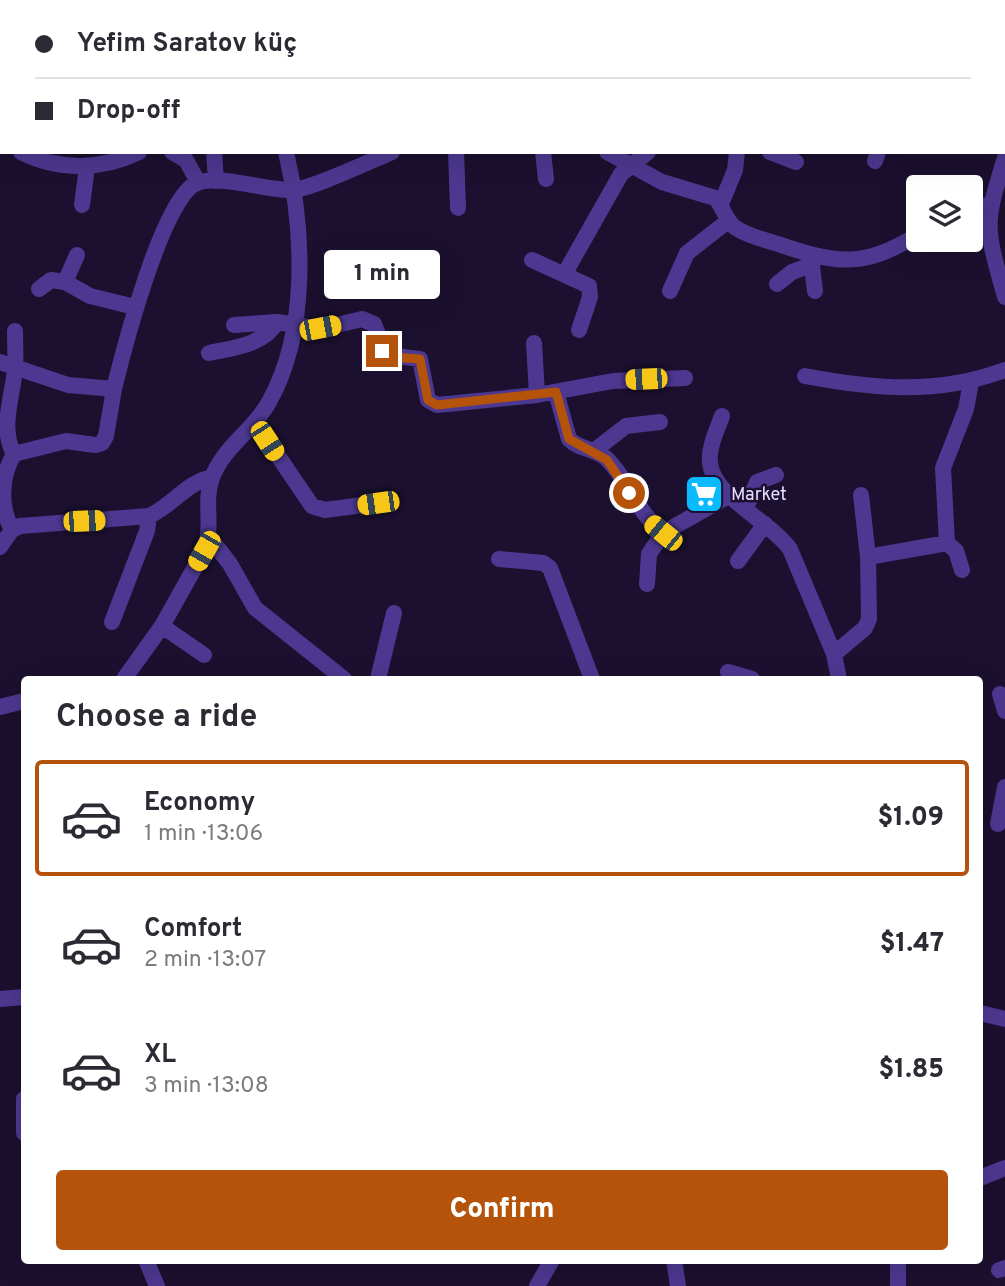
<!DOCTYPE html>
<html lang="en">
<head>
<meta charset="utf-8">
<style>
  :root { --surface:#fff; --page:#f2f2f3; --text:#2b2b33; --muted:#7c7c81; --line:#e1e1e2; --accent:#b45309 }
  body { margin:0; font-family:Overpass,sans-serif; background:var(--page); color:var(--text); height:100vh; display:flex; flex-direction:column; font-size:26px; white-space:nowrap }
  * { box-sizing:border-box; margin:0 }
  p { font-size:23px; color:var(--muted) }
  .icon { flex:none; width:38px; height:38px; fill:none; stroke:currentColor; stroke-width:2; stroke-linecap:round; stroke-linejoin:round }
  .map { position:relative; flex:1; overflow:hidden }
  .sheet { position:absolute; left:21px; top:676px; width:962px; height:588px; display:flex; flex-direction:column; background:var(--surface); border-radius:7px; box-shadow:0 7px 28px #0002 }
  .sheet>* { flex:none }
  .hud { position:absolute; left:0px; top:0px; width:1006px; height:154px; box-shadow:0 7px 28px #0002; display:grid; align-content:center; height:154px; padding:0 35px; background:var(--surface) }
  .tools { position:absolute; left:906px; top:175px; display:grid; gap:14px }
  .tools a { display:grid; place-items:center; width:77px; height:77px; border-radius:7px; background:var(--surface); box-shadow:0 7px 28px #0002; font-size:35px }
  .end { position:absolute; width:32px; height:32px; margin:-16px; border:9px solid #b45309; background:#fff; box-shadow:0 0 0 4px #fff }
  .from { border-radius:50% }
  .bubble { position:absolute; height:49px; border-radius:7px; background:var(--surface); box-shadow:0 7px 28px #0002; font-size:23px; font-weight:800; line-height:49px; text-align:center }
  .car { position:absolute; width:21px; height:42px; margin:-21px -10px; border-radius:9px; box-shadow:0 0 5px 2px #0007; background:linear-gradient(#f5c518 24%,#345 0 40%,#f5c518 0 76%,#345 0 86%,#f5c518 0) }
  .hud b { display:flex; align-items:center; gap:24px; height:66px; font-size:26px }
  .hud b+b { border-top:2px solid var(--line) }
  .hud i { width:18px; height:18px; background:var(--text) }
  ul { padding:0; list-style:none }
  li { display:flex; align-items:center; gap:21px; height:116px; margin:0 14px 10px; padding:0 21px; border:4px solid transparent; border-radius:7px }
  li div { flex:1 }
  li b { display:block; font-size:26px }
  li em { font-style:normal; font-weight:800 }
  li.selected { border-color:var(--accent) }
  li>.icon { width:63px; height:63px; stroke-width:1.5 }
  h2 { padding:0 35px; font-size:32px; line-height:84px }
  .button { display:flex; gap:14px; margin-top:auto; padding:14px 35px }
  .button a { flex:1; height:80px; border-radius:7px; background:var(--accent); color:#fff; font-size:28px; font-weight:800; line-height:80px; text-align:center }
  .map>svg:first-child { display:block }
  .lines { fill:none; stroke-linecap:round; stroke-linejoin:round }
  .minor { stroke:#4c3890; stroke-width:16 }
  .route { stroke:#b45309; stroke-width:9 }
  .labels { text-anchor:middle; stroke-width:5; stroke-linejoin:round; paint-order:stroke }
  .poi-label { font-size:18px; fill:#e8deff; stroke:#1b102f; text-anchor:start }
</style>
</head>
<body>
<div class="map">
<svg width="1005" height="1286" viewBox="0 0 1005 1286">
  <rect width="100%" height="100%" fill="#1b102f"/>
  <g class="lines">
    <path class="minor" d="M104,0v2
      M247,0l1,2
      M394,0v2
      M588,0l1,2
      M894,0l2,2
      M816,2l1,-2
      M995,2v-2
      M0,24h2
      M1004,34h1
      M1004,46l1,1
      M0,140l2,1
      M21,152c38,19 81,18 118,0
      M172,152l14,8 12,22
      M214,152l2,29
      M456,152l2,56
      M543,152l3,27
      M607,152l55,30 53,16c9,9 10,23 21,30 13,9 31,12 45,17 59,20 84,22 138,-11
      M770,152l26,10
      M1005,158c-22,69 -19,70 0,139
      M875,161l3,-9
      M721,204l14,-34 2,-18
      M82,205l5,-38
      M971,205l18,1
      M811,258l4,33
      M532,260l57,26 1,11 -11,33
      M565,273l56,-99 27,-22
      M65,282l12,-27
      M777,284l15,-12 19,-7
      M39,289l12,-9 14,2 25,14 45,11
      M670,291l17,-38 41,-32
      M234,325l43,-3
      M534,343l3,52
      M209,353c24,-5 55,-8 68,-31l43,7 42,-10 12,5 12,31 34,4 8,41 9,5 100,-10 76,-14 72,-3
      M0,362l68,23 46,4c9,-37 49,-193 83,-206 23,-9 69,8 95,7 20,-1 78,-29 100,-38
      M805,376c68,13 133,19 200,-6
      M556,392l13,47c10,11 27,9 38,20 23,23 28,51 56,74l67,-38
      M722,416c-5,14 -14,32 -12,47 3,33 61,59 80,86l44,105 5,25
      M255,422l57,84 13,4 53,-7
      M595,450l31,-24 34,-4
      M14,454c-14,-25 -2,-56 1,-84 1,-13 0,-27 0,-39
      M861,495l7,62
      M746,508l11,-26 19,-7
      M12,530c-12,-23 -12,-52 2,-76l52,-13 29,4 7,-2 4,-7 8,-47
      M210,538l20,26 25,44 89,71
      M947,543l9,8 6,19
      M0,547l12,-17 8,-4 129,-10c23,-10 38,-34 63,-39
      M499,559l44,4 7,5 42,111
      M738,561l27,-37
      M647,584l2,-30 14,-21
      M112,622l35,-91 2,-15
      M162,626l42,29
      M834,654l31,-26 4,-9 -1,-62 79,-14 -4,-75 23,-59 5,-27
      M728,672l24,7
      M124,679l38,-53 42,-75c10,-24 -1,-49 8,-73 11,-31 42,-48 57,-76 40,-71 35,-173 17,-250
      M378,679l16,-66
      M1000,694l5,17
      M0,707l24,-6
      M998,824l7,-37
      M0,999l24,-2
      M980,1013l25,6
      M24,1099v34
      M980,1178l25,-10
      M146,1260l11,26
      M674,1260l4,26
      M898,1260v26
      M999,1270l6,-2
      M537,1286l15,-26"/>
  </g>
  <g class="lines">
    <path class="route" d="M382,351l9,6 29,2 8,41 9,5 119,-13 13,47 38,21 22,33"/>
  </g>
  <defs>
    <g id="supermarket-square" transform="scale(2.0125)"><rect x="-9" y="-9" width="18" height="18" rx="4" fill="#0abaff" stroke="#1b102f"/><path d="M-6-5.5h2.5l.6 2H6L4.5 2H-2.5L-4.4-4H-6ZM-1.5 3.2a1.3 1.3 0 1 0 .1 0ZM3 3.2a1.3 1.3 0 1 0 .1 0Z" fill="#fff"/></g>
  </defs>
  <g fill-rule="evenodd">
    <use href="#supermarket-square" x="704" y="494"/>
  </g>
  <g class="labels">
    <g class="poi-label">
      <text x="731" y="500">Market</text>
    </g>
  </g>
</svg>
<div class="tools">
<a><svg class="icon" aria-label="layers" viewBox="0 0 24 24"><path d="M12 4l9 5-9 5-9-5zM3 14l9 5 9-5"/></svg></a>
</div>
<i class="end from" style="left:629px;top:493px"></i>
<i class="end" style="left:382px;top:351px"></i>
<div class="bubble" style="left:324px;top:250px;width:116px">1 min</div>
<i class="car" style="left:320px;top:328px;rotate:79deg"></i>
<i class="car" style="left:646px;top:379px;rotate:268deg"></i>
<i class="car" style="left:267px;top:441px;rotate:147deg"></i>
<i class="car" style="left:378px;top:503px;rotate:262deg"></i>
<i class="car" style="left:84px;top:521px;rotate:88deg"></i>
<i class="car" style="left:663px;top:533px;rotate:309deg"></i>
<i class="car" style="left:204px;top:551px;rotate:210deg"></i>
<div class="hud">
<b><i class="from"></i>Yefim Saratov küç</b>
<b><i></i>Drop-off</b>
</div>
<section class="sheet">
<h2>Choose a ride</h2>
<ul>
<li class="selected"><svg class="icon" aria-label="car" viewBox="0 0 24 24"><path d="M5 17H2v-5l4-1 3-4h7l3 4 3 1v5h-3M9 17h6M6 11h13"/><circle cx="7" cy="17" r="2"/><circle cx="17" cy="17" r="2"/></svg><div><b>Economy</b><p>1 min · 13:06</p></div><em>$1.09</em></li>
<li><svg class="icon" aria-label="car" viewBox="0 0 24 24"><path d="M5 17H2v-5l4-1 3-4h7l3 4 3 1v5h-3M9 17h6M6 11h13"/><circle cx="7" cy="17" r="2"/><circle cx="17" cy="17" r="2"/></svg><div><b>Comfort</b><p>2 min · 13:07</p></div><em>$1.47</em></li>
<li><svg class="icon" aria-label="car" viewBox="0 0 24 24"><path d="M5 17H2v-5l4-1 3-4h7l3 4 3 1v5h-3M9 17h6M6 11h13"/><circle cx="7" cy="17" r="2"/><circle cx="17" cy="17" r="2"/></svg><div><b>XL</b><p>3 min · 13:08</p></div><em>$1.85</em></li>
</ul>
<div class="button"><a>Confirm</a></div>
</section>
</div>
</body>
</html>
